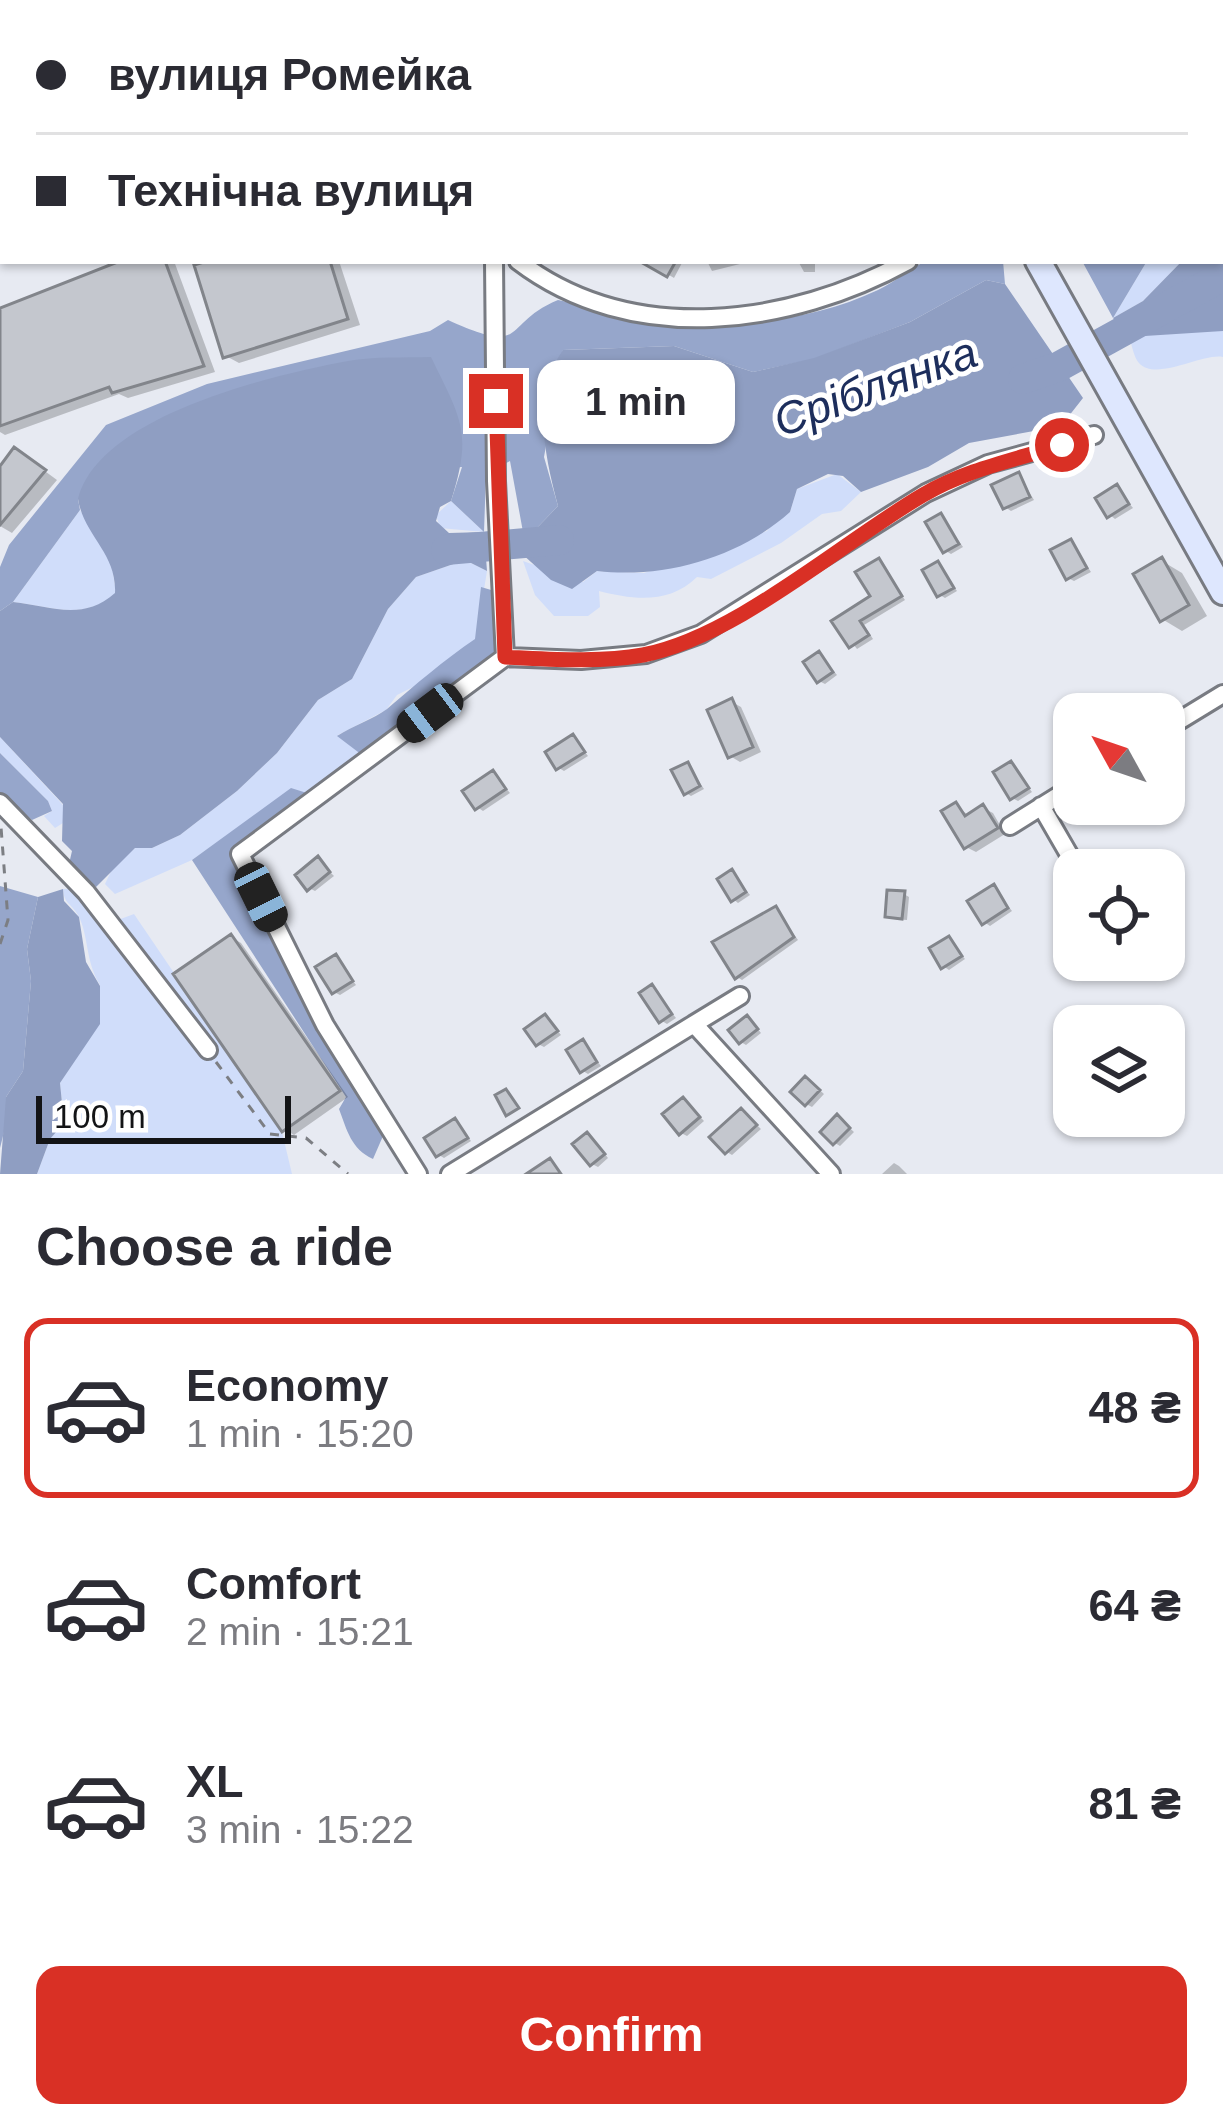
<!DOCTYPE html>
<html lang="en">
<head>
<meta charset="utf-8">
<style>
  :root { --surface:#fff; --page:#f2f2f3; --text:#2b2b33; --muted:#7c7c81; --line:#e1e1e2; --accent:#d93025 }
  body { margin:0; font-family:Arial,sans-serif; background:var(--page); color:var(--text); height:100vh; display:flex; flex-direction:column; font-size:45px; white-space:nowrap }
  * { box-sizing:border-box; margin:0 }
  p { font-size:39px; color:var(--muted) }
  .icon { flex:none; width:66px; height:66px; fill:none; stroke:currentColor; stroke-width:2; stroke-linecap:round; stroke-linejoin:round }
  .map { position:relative; height:1174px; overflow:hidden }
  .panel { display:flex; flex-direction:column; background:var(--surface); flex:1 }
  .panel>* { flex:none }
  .hud { position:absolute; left:0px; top:0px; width:1224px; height:264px; box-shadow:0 3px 9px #0004; display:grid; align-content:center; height:264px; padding:0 36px; background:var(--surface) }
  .needle { width:78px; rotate:310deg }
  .buttons { position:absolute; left:1053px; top:693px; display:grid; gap:24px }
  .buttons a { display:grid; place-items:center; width:132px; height:132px; border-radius:24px; background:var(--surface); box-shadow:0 3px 9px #0004; font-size:60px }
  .scale { position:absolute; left:36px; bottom:30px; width:255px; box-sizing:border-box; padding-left:12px; border:6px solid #131416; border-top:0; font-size:33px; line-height:42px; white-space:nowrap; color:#131416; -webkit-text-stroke:9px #fff; paint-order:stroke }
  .end { position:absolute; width:54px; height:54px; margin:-27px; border:15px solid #d93025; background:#fff; box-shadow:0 0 0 6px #fff }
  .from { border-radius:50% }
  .bubble { position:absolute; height:84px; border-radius:24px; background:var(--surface); box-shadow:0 3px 9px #0004; font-size:39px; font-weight:800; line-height:84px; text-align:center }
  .car { position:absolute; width:36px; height:72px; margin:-36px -18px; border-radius:15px; box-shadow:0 0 9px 3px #0007; background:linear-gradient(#222 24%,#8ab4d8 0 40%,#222 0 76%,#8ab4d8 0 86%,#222 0) }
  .hud b { display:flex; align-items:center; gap:42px; height:114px; font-size:45px }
  .hud b+b { border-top:3px solid var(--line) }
  .hud i { width:30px; height:30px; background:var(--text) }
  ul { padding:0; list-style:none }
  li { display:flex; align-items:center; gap:36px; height:180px; margin:0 24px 18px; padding:0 12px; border:6px solid transparent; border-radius:24px }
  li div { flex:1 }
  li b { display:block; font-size:45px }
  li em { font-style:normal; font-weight:800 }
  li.on { border-color:var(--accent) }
  li>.icon { width:108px; height:108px; stroke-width:1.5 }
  h2 { padding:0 36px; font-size:54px; line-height:144px }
  .action { display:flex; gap:24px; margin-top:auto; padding:24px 36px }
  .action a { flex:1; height:138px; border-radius:24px; background:var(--accent); color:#fff; font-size:48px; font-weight:800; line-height:138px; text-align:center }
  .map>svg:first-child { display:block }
  .green { fill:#d0ddfa }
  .forest { fill:#96a6cb }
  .water { fill:#8f9ec2 }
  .shadow { fill:#0003 }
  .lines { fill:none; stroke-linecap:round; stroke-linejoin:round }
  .river { stroke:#8f9ec2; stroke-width:30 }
  .building { fill:#c4c7ce; stroke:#82858b; stroke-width:3 }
  .minor-casing { stroke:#787b82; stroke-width:22 }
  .secondary-casing { stroke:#787b82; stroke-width:30 }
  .path { stroke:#7c7e83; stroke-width:3; stroke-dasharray:9 9; stroke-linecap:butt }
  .minor { stroke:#fff; stroke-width:16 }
  .secondary { stroke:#dee7fe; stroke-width:24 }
  .route { stroke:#d93025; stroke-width:15 }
  .labels { text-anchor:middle; stroke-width:10; stroke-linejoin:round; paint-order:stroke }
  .water-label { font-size:45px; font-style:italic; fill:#1d2e5c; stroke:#fff }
</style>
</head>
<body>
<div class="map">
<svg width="1223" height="1174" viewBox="0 0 1223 1174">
  <rect width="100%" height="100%" fill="#e7eaf2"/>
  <path class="green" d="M1147,261h35l-39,40 -30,17z
    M1205,329l18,2v26c-21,-4 -67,25 -84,6 -5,-5 -7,-18 -10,-26z
    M837,474l24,18 -20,19 -19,3 -41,29 -70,36 -14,-2c-27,27 -63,23 -98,14l1,16 -12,9h-34l-19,-21 -12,-34 60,21 14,-11 47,2 123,-42 9,-13 14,-6 7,-23z
    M451,501l33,31 -44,-4 -4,-13z
    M80,510l31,48 5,35c-33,29 -65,13 -103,9z
    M465,560l22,11 -11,68 -51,42 -28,14 -11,15 -48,25 24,20 -52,39 -44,14 -74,52 -77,34 -10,-10 9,-19 21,-17h17l28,-13 57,-44 40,-38 41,-53 34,-21 36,-70 28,-32z
    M0,737l63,68v18l-8,5 -11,-12 8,-5 -4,-10 -48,-48z
    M78,888l24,38 32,-12 148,218 10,42h-255l13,-35 14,-16 -4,-40 13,-20 27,-78c-15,-24 -11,-50 -22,-70 -7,-12 -14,-11 -15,-26z"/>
  <path class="forest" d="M926,261h77l2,23 -19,-4 -76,42 -96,37 -61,13 -79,-26 -111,4 -19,107 14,49 -26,27 -9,-1 -13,-71 -24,13 -2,58 -33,-31 11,-34 -384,32 2,11 -67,92 -13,9v-44l9,-22 97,-120 101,-41 223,-53 18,-11c82,37 52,4 110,-20 109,24 215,39 320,-10 17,-8 31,-21 48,-29z
    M1082,261h65l-34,57z
    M481,587l17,5 1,63 -137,100 -25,-19c15,-10 37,-17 50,-27 28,-24 57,-49 88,-70z
    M0,753l48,48 4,10 -20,9 -32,-26z
    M291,788l19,6 -80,59 89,174 64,109 -10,23c-22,-10 -26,-29 -34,-50l7,-12 -154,-237z
    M0,886l38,11 -11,52 4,32 -8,90 -17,26 1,23 -7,28z"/>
  <path class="water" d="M1223,202v129l-94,6 -16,-19 30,-17 39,-40h39z
    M986,280l19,4 78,114 -22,28 -92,17 -41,24 -67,25 -18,-16 -15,-2 -31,15 -7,23c-49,44 -123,67 -193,59l-25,18 -21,-9 -30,-27 2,-21 9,1 26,-27c-13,-49 -27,-111 5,-156l111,-4 79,26 61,-14 96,-36z
    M431,357c30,62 42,75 20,144l-11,6 -4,14 13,12 35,-1 3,39 -22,-11 -49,17 -28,32 -36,70 -34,21 -41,53 -40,38 -57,44 -28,13h-17l-39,39 -27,-23 3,-13 -10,-10 1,-37 -63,-67v-126l13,-9c38,4 69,20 102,-9 2,-40 -31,-57 -37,-94 21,-84 195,-124 270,-138 27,-5 56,-3 83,-4z
    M63,889l1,12 15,16 7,45 14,24v38l-40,59 4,40 -14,16 -13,35h-37l6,-77 17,-26 8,-90 -4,-32 11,-52z"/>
  <path class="shadow" d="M569,0h30l2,3h-31z
    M0,82l3,11 -3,88z
    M0,193l3,11 -3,47z
    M129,261h45l41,111 -87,26 -9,-4 -114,41 -5,-3v-122z
    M217,261h122l21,64 -121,38 -13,-7z
    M646,261h37l-9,17z
    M707,261h33v3l-28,7z
    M798,261h29v1h-12v10h-11z
    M27,458l30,22 -45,53 -12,-7v-55z
    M1019,475l15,25 -23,11 -6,-4z
    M1117,488l16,20 -18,11 -5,-4z
    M941,516l22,31 -12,7 -5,-3z
    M1071,542l20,30 -17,9 -6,-3z
    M1162,561l20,12 25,43 -25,15 -20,-12z
    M879,562l26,38 -41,25 9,14 -16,10 -21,-27 38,-25z
    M938,564l19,27 -12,7 -5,-3z
    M819,654l18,21 -12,9 -6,-3z
    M732,702l9,5 20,45 -21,10 -10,-6z
    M573,737l15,19 -24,15 -5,-3z
    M1011,764l21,28 -14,9 -6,-3z
    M688,765l16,24 -13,7 -5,-3z
    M493,773l17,20 -27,18 -6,-4z
    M956,805l13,11 14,-8 10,5 12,21 -29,18 -10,-5z
    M318,860l16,16 -19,15 -6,-3z
    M732,873l18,22 -12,8 -5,-4z
    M994,888l18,23 -22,15 -6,-4z
    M904,894l5,3 -2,23 -14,-1 -5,-4z
    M776,910l22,30 -56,40 -5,-3z
    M231,937l10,6 107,154 -54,38 -10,-6z
    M949,939l16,20 -16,11 -6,-4z
    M336,958l20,27 -16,10 -6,-3z
    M652,988l24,30 -9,6 -5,-3z
    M546,1017l15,18 -17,12 -6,-3z
    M752,1022l9,11 -15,12 -5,-3z
    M583,1043l18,23 -13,8 -5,-3z
    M811,1082l13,12 -12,13 -6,-3z
    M684,1100l20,21 -17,15 -6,-3z
    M742,1111l19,18 -29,26 -5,-3z
    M842,1121l12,11 -14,14 -5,-3z
    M456,1122l15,19 -27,17 -5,-3z
    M593,1139l15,19 -10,9 -6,-3z
    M894,1163l5,3 8,8h-25z"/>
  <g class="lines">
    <path class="river" d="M1023,379l35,-12 165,-91
      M446,550l113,-10"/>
  </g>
  <path class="building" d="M120,261h45l39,105 -92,27 -3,-6 -109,39v-118z
    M207,261h123l18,58 -125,39 -29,-93z
    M639,261h37l-9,16z
    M14,447l32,23 -46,55v-59z
    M1019,472l11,25 -27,12 -12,-24z
    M1117,484l12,20 -22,14 -12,-20z
    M941,513l18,31 -16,9 -18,-31z
    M1071,539l16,29 -21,12 -16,-30z
    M1162,557l27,48 -29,17 -27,-48z
    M879,558l23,38 -42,25 9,14 -20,13 -18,-27 39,-25 -15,-24z
    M938,561l16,27 -17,9 -15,-27z
    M819,651l14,21 -16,11 -14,-21z
    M1116,697l11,17h-38z
    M732,698l21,49 -25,11 -21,-48z
    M1074,726v37l-17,-26z
    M573,734l12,18 -29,18 -11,-18z
    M1011,761l18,27 -19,12 -17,-28z
    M688,762l12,24 -16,9 -13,-25z
    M493,770l13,19 -31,21 -13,-19z
    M956,802l9,14 18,-12 15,24 -34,21 -23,-38z
    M318,856l12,16 -23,19 -12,-16z
    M732,869l14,23 -15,10 -14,-23z
    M994,884l14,24 -26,17 -15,-24z
    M887,890l18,1 -3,28 -17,-2z
    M776,906l18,31 -59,42 -23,-37z
    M231,934l109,157 -58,41 -109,-158z
    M949,936l13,20 -21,13 -12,-21z
    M336,954l17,27 -21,13 -17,-27z
    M652,984l20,30 -13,9 -20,-30z
    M545,1014l13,17 -22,15 -12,-17z
    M747,1015l11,14 -19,15 -11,-14z
    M583,1039l14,23 -17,11 -14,-23z
    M805,1076l15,14 -15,16 -15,-14z
    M506,1089l13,19 -13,8 -11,-21z
    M683,1097l17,20 -21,18 -17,-21z
    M741,1108l16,17 -32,29 -16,-17z
    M837,1114l13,14 -17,17 -13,-13z
    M455,1118l13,20 -32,19 -12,-19z
    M587,1132l18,22 -15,12 -18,-22z
    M550,1158l11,16h-35z"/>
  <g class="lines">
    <g class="minor-casing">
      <path id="minor" d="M35,0l2,3
        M399,0l1,3
        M526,0l3,3
        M78,3l6,-3
        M466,3l8,-3
        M1162,3l3,-3
        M494,261l2,220 9,176
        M518,261c114,87 272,65 390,0
        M1164,730l59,-36
        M0,803l86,89 122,158
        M1041,806l37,64
        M1010,826l64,-40
        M740,996l-46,28 137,150
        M418,1174l-93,-149 -85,-171 265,-197 76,3 65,-6 55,-20 225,-141 62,-29 106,-29
        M450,1174l244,-150"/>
    </g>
    <g class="secondary-casing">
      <path id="secondary" d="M880,0l2,3
        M1038,261l185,331"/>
    </g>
    <path class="path" d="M0,944l8,-24 -7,-93
      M216,1062l54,72 36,4 42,36"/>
    <use href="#minor" class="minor"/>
    <use href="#secondary" class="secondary"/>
  </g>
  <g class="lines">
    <path class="route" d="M496,401l9,256c45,2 93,6 138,-2 93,-18 198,-112 280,-160 44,-26 92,-35 139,-50"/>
  </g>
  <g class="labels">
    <g class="water-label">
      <text transform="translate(875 386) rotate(-20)" y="16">Сріблянка</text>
    </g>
  </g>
</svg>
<div class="buttons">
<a><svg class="needle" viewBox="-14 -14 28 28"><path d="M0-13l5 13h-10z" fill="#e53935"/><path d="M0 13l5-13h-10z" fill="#7c7c81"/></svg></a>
<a><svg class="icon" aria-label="locate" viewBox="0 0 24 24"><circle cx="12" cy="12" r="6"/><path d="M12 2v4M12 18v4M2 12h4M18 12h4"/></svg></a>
<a><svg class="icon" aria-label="layers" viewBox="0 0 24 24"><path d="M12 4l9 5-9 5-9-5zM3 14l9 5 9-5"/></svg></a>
</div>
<div class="scale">100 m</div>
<i class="end from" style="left:1062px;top:445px"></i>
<i class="end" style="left:496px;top:401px"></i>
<div class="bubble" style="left:537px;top:360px;width:198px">1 min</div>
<i class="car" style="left:430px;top:713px;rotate:233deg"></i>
<i class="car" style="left:261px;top:897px;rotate:154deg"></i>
<div class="hud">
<b><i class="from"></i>вулиця Ромейка</b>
<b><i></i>Технічна вулиця</b>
</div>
</div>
<section class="panel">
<h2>Choose a ride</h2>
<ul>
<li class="on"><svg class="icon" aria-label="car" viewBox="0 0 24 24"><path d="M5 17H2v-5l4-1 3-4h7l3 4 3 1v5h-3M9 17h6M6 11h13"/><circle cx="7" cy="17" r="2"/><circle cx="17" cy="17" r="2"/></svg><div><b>Economy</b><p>1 min · 15:20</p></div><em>48 ₴</em></li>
<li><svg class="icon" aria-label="car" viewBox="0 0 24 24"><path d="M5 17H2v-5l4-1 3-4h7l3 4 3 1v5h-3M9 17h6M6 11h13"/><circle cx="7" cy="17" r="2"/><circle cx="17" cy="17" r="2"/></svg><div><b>Comfort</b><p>2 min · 15:21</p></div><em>64 ₴</em></li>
<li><svg class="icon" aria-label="car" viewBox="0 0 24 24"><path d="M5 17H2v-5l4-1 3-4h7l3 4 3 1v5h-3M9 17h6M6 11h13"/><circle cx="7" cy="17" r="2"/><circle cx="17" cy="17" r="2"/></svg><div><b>XL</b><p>3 min · 15:22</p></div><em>81 ₴</em></li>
</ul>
<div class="action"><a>Confirm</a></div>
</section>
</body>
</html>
